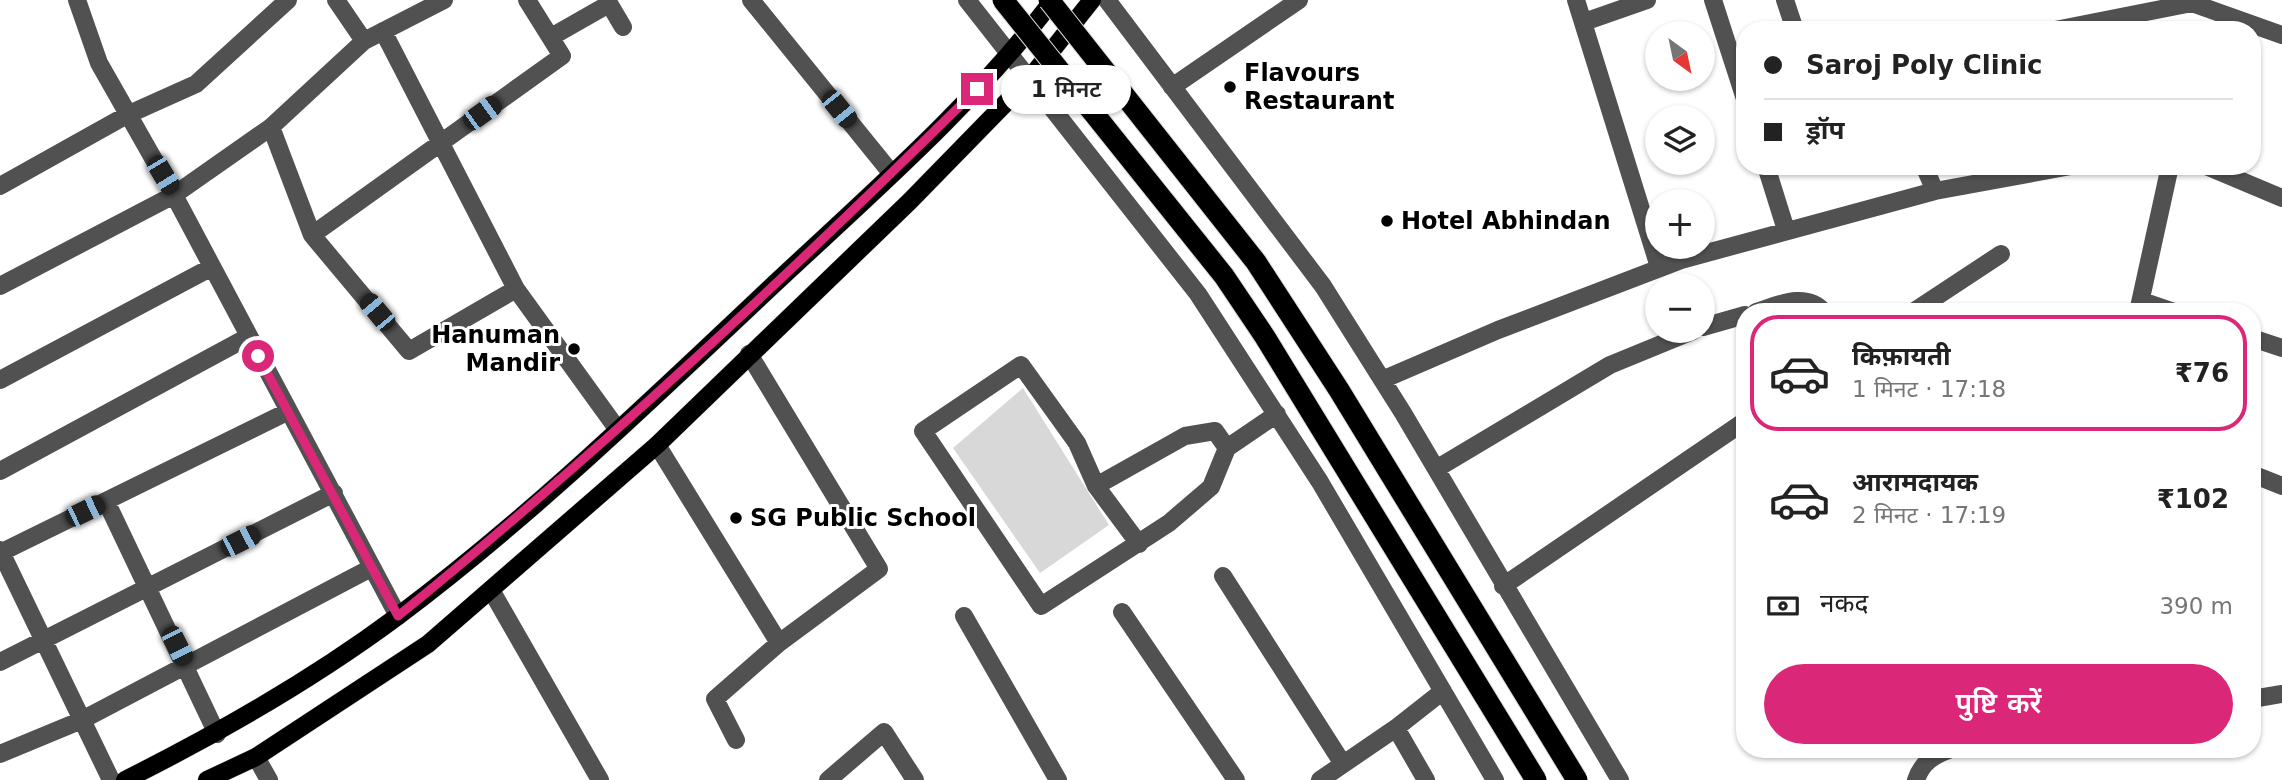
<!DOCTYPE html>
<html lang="hi">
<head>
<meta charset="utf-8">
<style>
  :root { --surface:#fff; --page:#f2f2f2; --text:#222; --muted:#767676; --line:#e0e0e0; --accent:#db2777 }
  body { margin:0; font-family:"DejaVu Sans","Noto Sans Devanagari",sans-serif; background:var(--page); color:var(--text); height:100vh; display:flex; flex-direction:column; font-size:26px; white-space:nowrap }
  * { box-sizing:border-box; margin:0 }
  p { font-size:23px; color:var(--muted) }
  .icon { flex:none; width:38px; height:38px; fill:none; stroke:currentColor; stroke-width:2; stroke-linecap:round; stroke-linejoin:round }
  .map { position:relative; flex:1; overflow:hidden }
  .side { position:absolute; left:1736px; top:303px; width:525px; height:455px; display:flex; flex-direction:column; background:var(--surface); border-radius:28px; box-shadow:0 2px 5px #0004 }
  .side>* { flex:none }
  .guide { position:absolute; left:1736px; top:21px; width:525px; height:154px; border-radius:28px; box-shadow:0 2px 5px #0004; display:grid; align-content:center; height:154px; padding:0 28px; background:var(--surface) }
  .needle { width:46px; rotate:147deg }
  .fabs { position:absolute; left:1645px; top:21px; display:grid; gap:14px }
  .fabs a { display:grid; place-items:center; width:70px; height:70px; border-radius:50%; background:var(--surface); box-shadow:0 2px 5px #0004; font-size:35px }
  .end { position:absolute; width:32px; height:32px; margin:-16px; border:9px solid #db2777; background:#fff; box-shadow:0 0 0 4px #fff }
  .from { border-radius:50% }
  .bubble { position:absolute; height:49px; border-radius:24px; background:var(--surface); box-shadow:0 2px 5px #0004; font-size:23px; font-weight:600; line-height:49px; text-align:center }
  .car { position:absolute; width:21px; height:42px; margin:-21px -10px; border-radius:9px; box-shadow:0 0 5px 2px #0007; background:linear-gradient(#222 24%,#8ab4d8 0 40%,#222 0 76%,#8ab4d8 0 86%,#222 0) }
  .guide b { display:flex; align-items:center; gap:24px; height:66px; font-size:26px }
  .guide b+b { border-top:2px solid var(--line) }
  .guide i { width:18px; height:18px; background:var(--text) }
  ul { padding:12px 0 0; list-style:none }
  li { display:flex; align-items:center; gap:21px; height:116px; margin:0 14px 10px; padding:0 14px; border:4px solid transparent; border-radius:28px }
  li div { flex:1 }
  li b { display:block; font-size:26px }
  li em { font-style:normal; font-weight:600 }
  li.active { border-color:var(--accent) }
  li>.icon { width:63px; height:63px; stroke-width:1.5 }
  .pay { display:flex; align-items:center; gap:18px; height:77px; padding:0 28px; font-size:26px }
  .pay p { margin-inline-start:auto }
  .cta { display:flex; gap:14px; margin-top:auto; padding:14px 28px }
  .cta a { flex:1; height:80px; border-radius:42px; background:var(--accent); color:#fff; font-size:28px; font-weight:600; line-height:80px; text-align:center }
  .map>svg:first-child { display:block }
  .green { fill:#d8d8d8 }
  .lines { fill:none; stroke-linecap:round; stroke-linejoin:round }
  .major-casing { stroke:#dbdbdb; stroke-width:19 }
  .minor { stroke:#515151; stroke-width:18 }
  .major { stroke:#000; stroke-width:18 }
  .highway-bridge-casing { stroke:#dbdbdb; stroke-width:23; stroke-linecap:butt }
  .highway-bridge { stroke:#000; stroke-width:21 }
  .route { stroke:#db2777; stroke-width:9 }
  .poi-dot { fill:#000; stroke:#fff; stroke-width:2.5 }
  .labels { text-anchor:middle; stroke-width:6; stroke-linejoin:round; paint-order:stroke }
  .poi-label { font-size:24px; font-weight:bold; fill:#000; stroke:#fff; text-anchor:start }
</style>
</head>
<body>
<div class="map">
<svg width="2282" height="780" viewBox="0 0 2282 780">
  <rect width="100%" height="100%" fill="#fff"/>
  <path class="green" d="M1023,388l86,137 -69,48 -87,-125z"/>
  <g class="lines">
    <g class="major-casing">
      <path id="major" d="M125,780c96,-48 187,-100 273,-164 132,-99 252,-215 372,-328 98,-92 202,-181 283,-288
        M207,780l49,-23 172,-113 229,-199 253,-244 120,-123 62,-78"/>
    </g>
    <path class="minor" d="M77,0l22,63 75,132 224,421
      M336,0l28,41
      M607,0l16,27
      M751,0l141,174
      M967,0l231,294 122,188 175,298
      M1107,0l216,286 80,127 217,367
      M1576,0l83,267
      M1713,0l32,99
      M1785,0l10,30
      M1584,22l63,-22
      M2055,30l137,-27 90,32
      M383,31l133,258 102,141
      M551,37l58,-33
      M1172,87l127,-87
      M271,127l41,108 250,-179 -35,-56
      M1766,166l20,64
      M1924,166l11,25
      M2206,166l76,32
      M0,186l127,-71 69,-31 92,-84
      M312,235l97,116 107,-62
      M0,286l174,-91 97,-68 93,-86 80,-41
      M2142,301l32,11
      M1756,312c22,-7 50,-21 68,0
      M1913,312l88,-58
      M2138,312l32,-146
      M1703,327l42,-12
      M2252,338l30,10
      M0,380l212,-113
      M1382,380l116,-50 183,-70 254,-69 136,-25
      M657,445l122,198 100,-74 -130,-215
      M1436,469l174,-104 83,-34
      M0,471l248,-134
      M2252,474l30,12
      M1096,486l89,-50 30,-5 12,17
      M106,501l111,233
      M1139,544l-43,-58 -19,-43 -56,-78 -98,66 118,175 128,-83 42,-36 16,-39 50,-34
      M0,550l111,230
      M0,553l287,-141
      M1223,576l120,188
      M1503,586l242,-165
      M491,590l109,190
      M1122,612l114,168
      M964,616l94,164
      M0,662l334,-169
      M2252,699l30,-5
      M1396,728l30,52
      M736,740l-21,-41 64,-56
      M0,754l82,-34 289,-152
      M256,757l13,23
      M828,780l56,-48 31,48
      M1320,780l76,-52 47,-37
      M1916,780c6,-18 18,-25 35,-31"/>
    <use href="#major" class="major"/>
    <g class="highway-bridge-casing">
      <path id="highway-bridge" d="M1003,0l221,276 41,61 271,443
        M1049,0l207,262 83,128 238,390"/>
    </g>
    <use href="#highway-bridge" class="highway-bridge"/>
  </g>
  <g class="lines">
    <path class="route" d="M258,356l140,260c203,-165 393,-343 579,-527"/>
  </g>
  <g class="poi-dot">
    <circle cx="1230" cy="87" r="7"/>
    <circle cx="1387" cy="221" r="7"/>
    <circle cx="574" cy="349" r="7"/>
    <circle cx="736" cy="518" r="7"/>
  </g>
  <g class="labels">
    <g class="poi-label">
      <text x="1244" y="81">Flavours<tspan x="1244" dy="28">Restaurant</tspan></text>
      <text x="1401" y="229">Hotel Abhindan</text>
      <text x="560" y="343" text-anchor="end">Hanuman<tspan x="560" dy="28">Mandir</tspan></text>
      <text x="750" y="526">SG Public School</text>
    </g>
  </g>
</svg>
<div class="fabs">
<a><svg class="needle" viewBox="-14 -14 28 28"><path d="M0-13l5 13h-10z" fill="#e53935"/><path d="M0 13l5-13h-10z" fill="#767676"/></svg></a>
<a><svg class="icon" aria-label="layers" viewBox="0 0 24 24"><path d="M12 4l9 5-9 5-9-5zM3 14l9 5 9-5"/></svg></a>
<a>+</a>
<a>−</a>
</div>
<i class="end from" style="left:258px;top:356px"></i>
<i class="end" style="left:977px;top:89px"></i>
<div class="bubble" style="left:1001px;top:65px;width:130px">1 मिनट</div>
<i class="car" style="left:839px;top:109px;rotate:141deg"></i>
<i class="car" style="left:482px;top:113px;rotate:54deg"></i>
<i class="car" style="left:163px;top:175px;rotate:149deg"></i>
<i class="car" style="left:377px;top:312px;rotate:320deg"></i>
<i class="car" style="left:85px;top:511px;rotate:64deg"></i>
<i class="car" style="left:240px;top:541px;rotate:63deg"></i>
<i class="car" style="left:177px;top:646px;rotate:153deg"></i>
<div class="guide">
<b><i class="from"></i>Saroj Poly Clinic</b>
<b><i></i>ड्रॉप</b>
</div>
<section class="side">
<ul>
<li class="active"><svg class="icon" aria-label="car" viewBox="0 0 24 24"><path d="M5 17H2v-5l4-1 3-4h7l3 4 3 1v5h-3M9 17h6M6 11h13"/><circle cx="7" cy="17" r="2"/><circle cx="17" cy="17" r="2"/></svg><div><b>किफ़ायती</b><p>1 मिनट · 17:18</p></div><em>₹76</em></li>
<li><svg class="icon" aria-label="car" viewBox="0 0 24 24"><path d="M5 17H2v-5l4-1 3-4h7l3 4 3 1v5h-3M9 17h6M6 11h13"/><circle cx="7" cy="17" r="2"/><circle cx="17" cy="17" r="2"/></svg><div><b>आरामदायक</b><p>2 मिनट · 17:19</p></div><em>₹102</em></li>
</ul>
<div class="pay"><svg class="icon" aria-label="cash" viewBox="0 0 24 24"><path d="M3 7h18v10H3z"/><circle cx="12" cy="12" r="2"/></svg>नकद<p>390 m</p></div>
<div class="cta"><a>पुष्टि करें</a></div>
</section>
</div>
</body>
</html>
